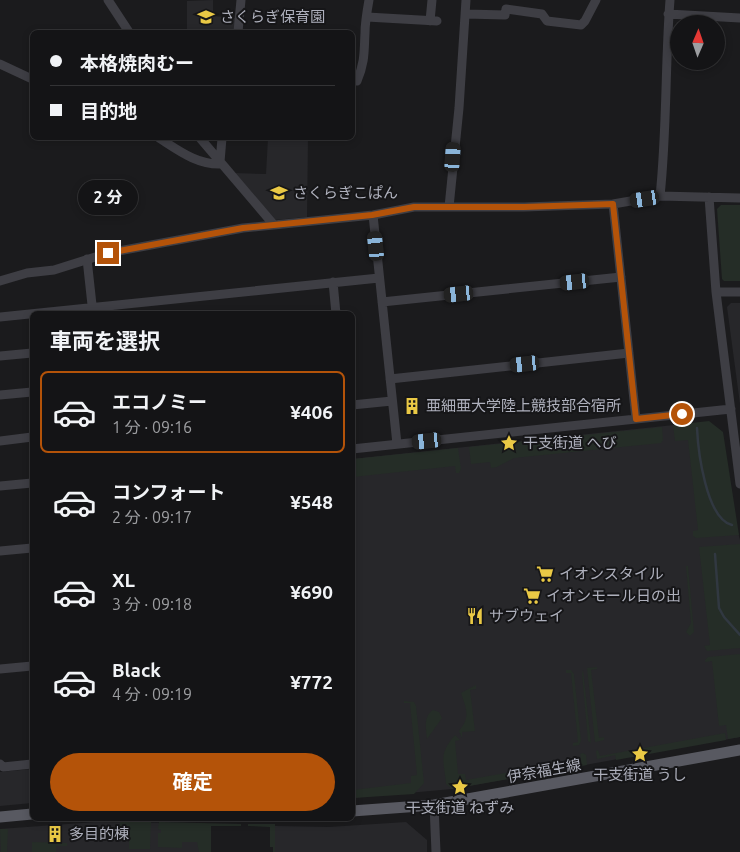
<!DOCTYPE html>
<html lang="ja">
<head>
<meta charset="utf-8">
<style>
  :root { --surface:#141416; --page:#1d1d1f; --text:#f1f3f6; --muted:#9d9ea1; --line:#333335; --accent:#b45309 }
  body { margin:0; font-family:Ubuntu,"Noto Sans JP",sans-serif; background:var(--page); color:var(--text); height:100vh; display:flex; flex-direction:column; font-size:19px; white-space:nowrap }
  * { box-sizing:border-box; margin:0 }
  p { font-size:16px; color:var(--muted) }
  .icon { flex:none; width:28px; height:28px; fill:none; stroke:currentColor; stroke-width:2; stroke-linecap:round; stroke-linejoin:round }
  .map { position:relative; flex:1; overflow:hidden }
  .details { position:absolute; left:30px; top:311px; width:325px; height:510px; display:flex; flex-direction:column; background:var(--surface); border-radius:8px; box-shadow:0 2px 8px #0003,0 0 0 1px var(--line) }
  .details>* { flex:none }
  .hud { position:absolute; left:30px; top:30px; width:325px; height:110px; border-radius:8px; box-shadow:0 2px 8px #0003,0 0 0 1px var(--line); display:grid; align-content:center; height:110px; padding:0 20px; background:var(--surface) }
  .needle { width:32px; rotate:2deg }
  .buttons { position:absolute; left:670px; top:15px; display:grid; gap:10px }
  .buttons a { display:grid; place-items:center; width:55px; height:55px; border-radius:50%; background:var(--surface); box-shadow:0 2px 8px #0003,0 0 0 1px var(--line); font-size:25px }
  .end { position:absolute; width:22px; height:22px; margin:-11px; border:6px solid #b45309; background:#fff; box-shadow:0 0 0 2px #fff }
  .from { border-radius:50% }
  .bubble { position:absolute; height:35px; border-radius:18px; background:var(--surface); box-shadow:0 2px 8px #0003,0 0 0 1px var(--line); font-size:16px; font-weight:700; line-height:35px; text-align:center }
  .car { position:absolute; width:15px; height:30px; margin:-15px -8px; border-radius:6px; box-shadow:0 0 4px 1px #0007; background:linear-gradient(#222 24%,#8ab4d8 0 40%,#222 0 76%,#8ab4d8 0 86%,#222 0) }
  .hud b { display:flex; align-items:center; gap:18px; height:48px; font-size:19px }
  .hud b+b { border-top:1px solid var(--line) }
  .hud i { width:12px; height:12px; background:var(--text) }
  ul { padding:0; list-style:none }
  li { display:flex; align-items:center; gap:15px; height:82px; margin:0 10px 8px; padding:0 10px; border:2px solid transparent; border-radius:8px }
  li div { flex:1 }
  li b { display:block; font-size:19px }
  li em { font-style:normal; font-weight:700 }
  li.selected { border-color:var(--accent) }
  li>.icon { width:45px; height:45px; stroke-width:1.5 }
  h2 { padding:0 20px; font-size:22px; line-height:60px }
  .cta { display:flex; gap:10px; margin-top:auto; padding:10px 20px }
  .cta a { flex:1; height:58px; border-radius:30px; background:var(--accent); color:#fff; font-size:20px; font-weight:700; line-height:58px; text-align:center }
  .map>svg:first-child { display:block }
  .built { fill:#27272a }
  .green { fill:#252d27 }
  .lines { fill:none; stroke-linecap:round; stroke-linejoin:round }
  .stream { stroke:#313841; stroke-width:2.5 }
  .minor { stroke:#3e3e44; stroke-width:9 }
  .major { stroke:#585961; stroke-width:11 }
  .route { stroke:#b45309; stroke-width:6 }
  .labels { text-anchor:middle; stroke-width:4; stroke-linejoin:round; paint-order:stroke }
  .poi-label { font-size:15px; fill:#aeb0bc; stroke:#161618; text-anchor:start }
  .street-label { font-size:15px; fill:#aeb0bc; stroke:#161618 }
</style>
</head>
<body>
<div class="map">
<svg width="740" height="852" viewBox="0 0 740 852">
  <rect width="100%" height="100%" fill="#1b1b1d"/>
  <path class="built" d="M213,0v16l23,2 -2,14h-47v-31z
    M268,138h40l-1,79 -33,3 -40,-47 32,1z
    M731,303h9v101l-13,-97z
    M693,423l44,105 3,12v197l-288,52 -99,9 -1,-339z
    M32,769v34l-32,3v-34z
    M95,822l106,1 -1,29h-200v-23z
    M406,822l21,18v12h-153l1,-26 54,1z"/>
  <path class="green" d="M721,205h19v76h-16l-2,-2 -5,-70z
    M709,421l14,11 16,103 -43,3 -3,-2v-5l5,-1 -10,-90 -13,1 -2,-16z
    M662,427l1,13 -2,3 -147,15 -17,9 -6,1 -1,-6 -19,2 -2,-17z
    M458,448l3,21 -2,4h-3l-1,-7 -102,11v-18z
    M740,544v104l-33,3 -3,-5 6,-1 -11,-98z
    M686,566h2l6,66 -4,4 -4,-4 5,-9z
    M740,654v83l-12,2 -2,-14 -7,1 -7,-65 -7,1v-2l3,-3z
    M597,667v2l-6,1 8,68 5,-1v3l-9,2 -8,-74z
    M566,670h5l3,4 7,67 -2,4 -6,1v-3l5,-1 -7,-69h-5z
    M583,670l8,73 -3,-2 -6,-67z
    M476,685v4l-6,1 5,41 -13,1v6l-3,-7c12,-14 7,-23 2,-38z
    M404,701l10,1 2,4 8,77 -10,11 -61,4v-8l58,-7v-7l6,-1 -7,-72h-6z
    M433,710l6,2 3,6 -15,21c-1,-11 -4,-22 6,-29z
    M725,733l1,7 -110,20 -1,-5 -18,4 -1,-8 2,-1 2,6z
    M455,735l5,5 -5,1 3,33h7l1,6 114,-20 1,-1 -1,-5 3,-1 3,2 1,10 -135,24 -6,-5c-2,-24 -8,-29 9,-49z
    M120,822h31l-1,27h-21v-8h-10z
    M159,822l82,2v2h-30v26h-12l-2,-10h-15v6l-24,-1v-14h3v-3l-3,-1z
    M248,824h27v28h-2v-5h-3v-20l-22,-1z
    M0,829h8l-1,23h-6z
    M32,842l35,1v3h-11v6h-24z"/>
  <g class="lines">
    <path class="stream" d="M697,428c1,22 9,91 35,97
      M715,554l4,54 5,9 16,18"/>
    <path class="minor" d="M108,0l21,32
      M466,14l39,1 1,-6 36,5 5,7 34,4 4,-4 11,-21
      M668,14l72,4
      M367,17l70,4
      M430,21l2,-21
      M238,32l3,-32
      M0,64l32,15
      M357,81c8,-19 7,-29 8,-48 0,-11 2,-22 4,-33
      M159,138c19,12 38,27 62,26
      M200,138l74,87
      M220,162l2,-24
      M660,196c7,-65 5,-131 10,-196
      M709,197l7,95 24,192
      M613,204l23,215
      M449,207l10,-99 7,-108
      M373,215l24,229
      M87,259l6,55
      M0,281l27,-8 27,-3 54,-17 135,-25 130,-13 41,-8h110l89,-3 47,-8 80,2
      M333,282l3,32
      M716,292h24
      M382,302l239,-25
      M0,317l379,-39
      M0,356l32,-3
      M390,379l239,-26
      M0,395l32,-3
      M352,405l40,-4
      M0,441l32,-4
      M352,449l379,-40
      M0,486l32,-3
      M0,551l32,-3
      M0,669l32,-3
      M0,764l3,3 29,-3
      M434,805l2,47"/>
    <path class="major" d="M352,811l82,-6 306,-55
      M0,817l32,-3"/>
  </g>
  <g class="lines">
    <path class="route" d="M108,253l135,-25 129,-13 42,-8h110l89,-3 23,215 46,-5"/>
  </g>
  <defs>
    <g id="school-bare" transform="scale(1.35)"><path d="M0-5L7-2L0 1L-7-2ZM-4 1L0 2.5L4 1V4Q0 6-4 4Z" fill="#eac945" stroke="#161618" stroke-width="2.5" paint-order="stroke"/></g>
    <g id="building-bare" transform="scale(1.35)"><path d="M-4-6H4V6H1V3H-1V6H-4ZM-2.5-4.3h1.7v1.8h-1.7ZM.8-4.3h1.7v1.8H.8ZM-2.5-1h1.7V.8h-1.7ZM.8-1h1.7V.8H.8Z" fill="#eac945" stroke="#161618" stroke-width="2.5" paint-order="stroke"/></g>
    <g id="sight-bare" transform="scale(1.35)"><path d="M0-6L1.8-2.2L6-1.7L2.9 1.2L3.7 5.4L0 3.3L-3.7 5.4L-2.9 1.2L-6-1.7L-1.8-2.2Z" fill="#eac945" stroke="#161618" stroke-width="2.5" paint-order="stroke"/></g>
    <g id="supermarket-bare" transform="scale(1.35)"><path d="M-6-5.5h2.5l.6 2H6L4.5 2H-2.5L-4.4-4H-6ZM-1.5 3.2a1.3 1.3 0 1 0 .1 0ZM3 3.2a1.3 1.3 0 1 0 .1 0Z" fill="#eac945" stroke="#161618" stroke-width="2.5" paint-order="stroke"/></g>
    <g id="restaurant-bare" transform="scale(1.35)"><path d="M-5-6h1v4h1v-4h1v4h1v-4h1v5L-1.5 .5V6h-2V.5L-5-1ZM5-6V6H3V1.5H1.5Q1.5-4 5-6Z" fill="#eac945" stroke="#161618" stroke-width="2.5" paint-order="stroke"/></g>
  </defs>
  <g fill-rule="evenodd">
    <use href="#school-bare" x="206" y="17"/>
    <use href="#school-bare" x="279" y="193"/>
    <use href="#building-bare" x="412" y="406"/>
    <use href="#sight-bare" x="509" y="443"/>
    <use href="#supermarket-bare" x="545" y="574"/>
    <use href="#supermarket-bare" x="532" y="596"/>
    <use href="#restaurant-bare" x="475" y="616"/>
    <use href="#sight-bare" x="640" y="754"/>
    <use href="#sight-bare" x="460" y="787"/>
    <use href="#building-bare" x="55" y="834"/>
  </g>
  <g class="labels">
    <g class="poi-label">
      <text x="220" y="22">さくらぎ保育園</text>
      <text x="293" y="198">さくらぎこぱん</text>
      <text x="426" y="411">亜細亜大学陸上競技部合宿所</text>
      <text x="523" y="448">干支街道 へび</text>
      <text x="559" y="579">イオンスタイル</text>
      <text x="546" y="601">イオンモール日の出</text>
      <text x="489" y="621">サブウェイ</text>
      <text x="640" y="780" text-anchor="middle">干支街道 うし</text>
      <text x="460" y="813" text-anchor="middle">干支街道 ねずみ</text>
      <text x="69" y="839">多目的棟</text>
    </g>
    <g class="street-label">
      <text transform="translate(544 771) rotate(-10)" y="5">伊奈福生線</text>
    </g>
  </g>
</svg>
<div class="buttons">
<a><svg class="needle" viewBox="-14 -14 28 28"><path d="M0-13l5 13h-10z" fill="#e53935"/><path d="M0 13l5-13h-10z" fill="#9d9ea1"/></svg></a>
</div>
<i class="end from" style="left:682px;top:414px"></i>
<i class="end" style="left:108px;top:253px"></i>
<div class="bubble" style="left:78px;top:180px;width:60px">2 分</div>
<i class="car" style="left:453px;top:157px;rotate:4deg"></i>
<i class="car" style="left:645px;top:199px;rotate:261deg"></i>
<i class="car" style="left:376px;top:246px;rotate:354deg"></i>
<i class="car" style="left:575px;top:282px;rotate:264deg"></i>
<i class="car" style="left:459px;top:294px;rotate:264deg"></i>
<i class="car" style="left:525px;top:364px;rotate:264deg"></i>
<i class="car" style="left:427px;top:441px;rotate:264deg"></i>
<div class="hud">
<b><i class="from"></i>本格焼肉むー</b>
<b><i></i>目的地</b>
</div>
<section class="details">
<h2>車両を選択</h2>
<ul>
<li class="selected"><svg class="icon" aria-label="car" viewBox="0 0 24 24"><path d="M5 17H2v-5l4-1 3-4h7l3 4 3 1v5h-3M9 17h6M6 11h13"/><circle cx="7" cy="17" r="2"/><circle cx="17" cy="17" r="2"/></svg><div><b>エコノミー</b><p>1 分 · 09:16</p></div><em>¥406</em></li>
<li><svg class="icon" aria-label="car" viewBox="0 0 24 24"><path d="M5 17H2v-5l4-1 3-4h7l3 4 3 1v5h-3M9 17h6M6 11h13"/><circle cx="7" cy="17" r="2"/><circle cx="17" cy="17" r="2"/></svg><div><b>コンフォート</b><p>2 分 · 09:17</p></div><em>¥548</em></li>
<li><svg class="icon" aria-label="car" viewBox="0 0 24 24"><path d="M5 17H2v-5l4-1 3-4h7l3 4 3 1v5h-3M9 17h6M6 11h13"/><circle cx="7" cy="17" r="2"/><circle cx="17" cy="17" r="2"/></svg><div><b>XL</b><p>3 分 · 09:18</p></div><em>¥690</em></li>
<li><svg class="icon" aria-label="car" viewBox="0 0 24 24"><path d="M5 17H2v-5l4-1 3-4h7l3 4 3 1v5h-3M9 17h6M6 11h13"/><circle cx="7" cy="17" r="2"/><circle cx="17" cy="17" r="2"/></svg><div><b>Black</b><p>4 分 · 09:19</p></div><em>¥772</em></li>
</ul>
<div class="cta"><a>確定</a></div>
</section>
</div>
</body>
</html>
